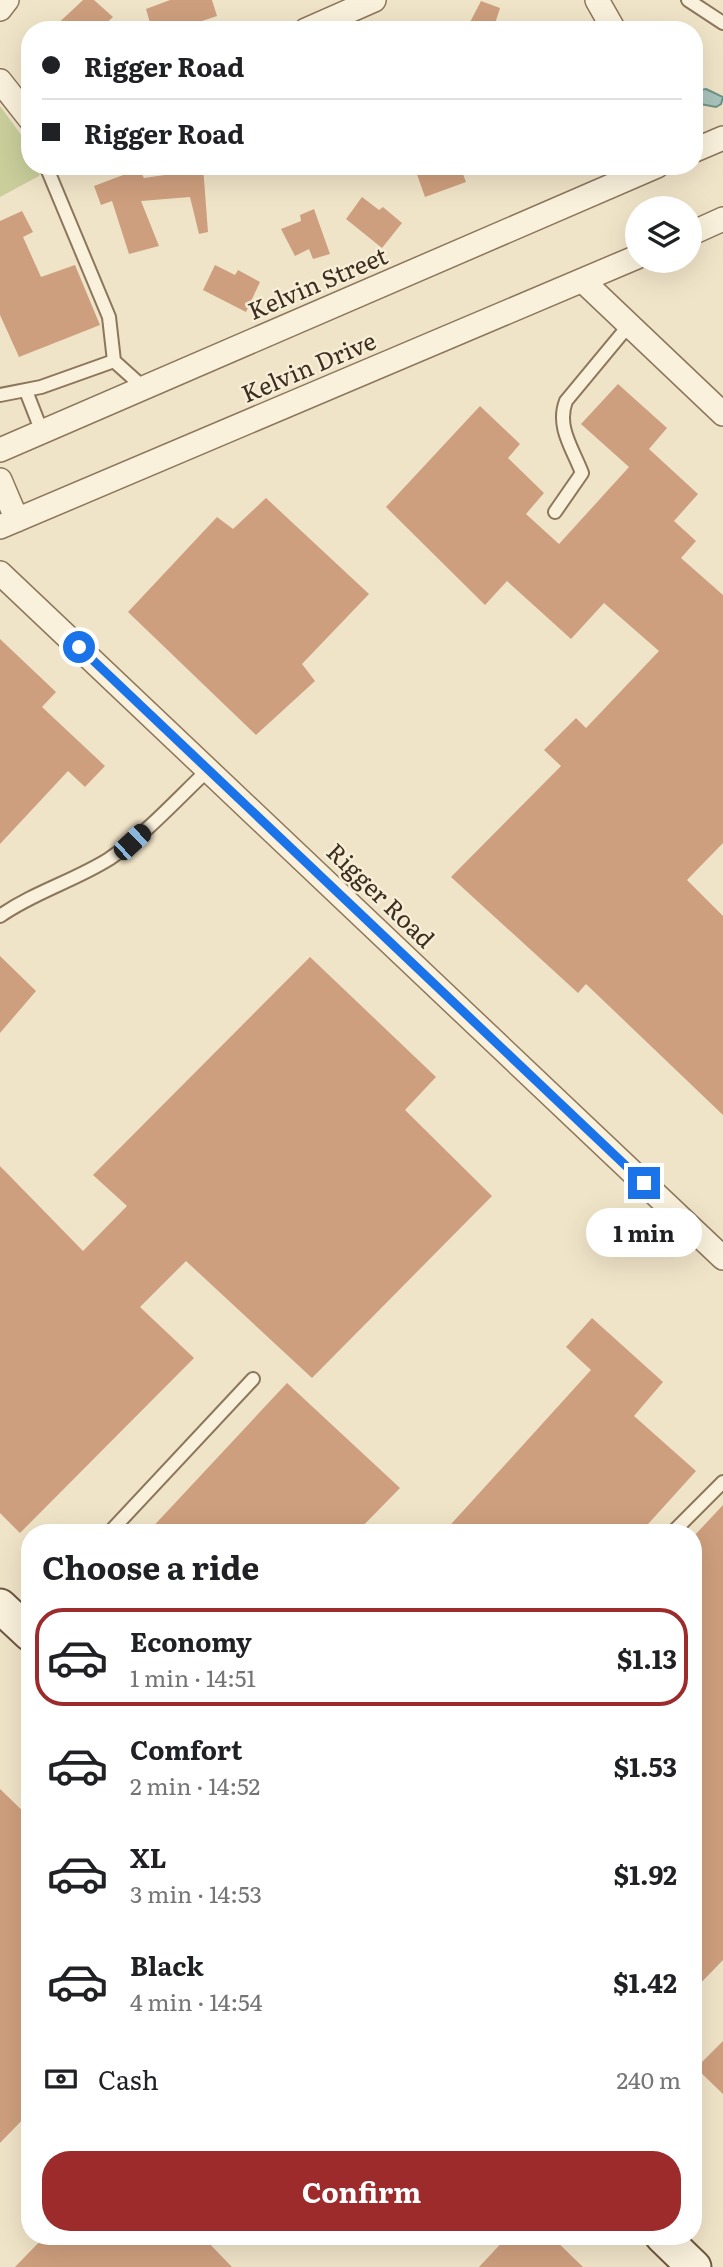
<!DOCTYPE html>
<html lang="en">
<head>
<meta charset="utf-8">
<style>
  :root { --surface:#fff; --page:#f2f2f2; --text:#202124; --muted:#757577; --line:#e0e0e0; --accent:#9d2b2c }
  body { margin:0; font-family:Literata,serif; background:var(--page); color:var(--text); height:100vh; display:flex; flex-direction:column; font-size:26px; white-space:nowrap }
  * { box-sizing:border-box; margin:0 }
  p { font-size:23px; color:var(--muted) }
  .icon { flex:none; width:38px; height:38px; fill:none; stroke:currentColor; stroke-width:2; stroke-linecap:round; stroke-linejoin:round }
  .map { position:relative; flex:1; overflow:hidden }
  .side { position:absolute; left:21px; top:1524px; width:681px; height:721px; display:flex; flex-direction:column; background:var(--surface); border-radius:28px; box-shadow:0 7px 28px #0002 }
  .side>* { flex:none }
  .top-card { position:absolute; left:21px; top:21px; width:682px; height:154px; border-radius:28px; box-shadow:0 7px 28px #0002; display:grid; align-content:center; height:154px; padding:0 21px; background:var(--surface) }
  .tools { position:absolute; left:625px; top:196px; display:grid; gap:14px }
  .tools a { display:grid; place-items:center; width:77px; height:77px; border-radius:50%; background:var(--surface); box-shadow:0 7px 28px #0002; font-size:35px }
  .end { position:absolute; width:32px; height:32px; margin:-16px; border:9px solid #1a73e8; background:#fff; box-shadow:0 0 0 4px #fff }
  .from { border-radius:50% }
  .bubble { position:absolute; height:49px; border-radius:24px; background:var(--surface); box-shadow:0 7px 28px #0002; font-size:23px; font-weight:700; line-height:49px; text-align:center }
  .car { position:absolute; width:21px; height:42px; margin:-21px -10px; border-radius:9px; box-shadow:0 0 5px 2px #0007; background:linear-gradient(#222 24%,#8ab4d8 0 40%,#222 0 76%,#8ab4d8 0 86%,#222 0) }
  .top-card b { display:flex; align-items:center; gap:24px; height:66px; font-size:26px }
  .top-card b+b { border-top:2px solid var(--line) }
  .top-card i { width:18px; height:18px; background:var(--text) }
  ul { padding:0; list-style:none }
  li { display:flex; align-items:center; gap:21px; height:98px; margin:0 14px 10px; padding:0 7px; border:4px solid transparent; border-radius:28px }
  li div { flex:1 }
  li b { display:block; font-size:26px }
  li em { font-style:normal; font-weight:700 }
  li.active { border-color:var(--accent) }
  li>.icon { width:63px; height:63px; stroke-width:1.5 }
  h2 { padding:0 21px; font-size:32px; line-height:84px }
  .pay { display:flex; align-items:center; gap:18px; height:77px; padding:0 21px; font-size:26px }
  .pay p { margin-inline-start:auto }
  .button { display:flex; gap:14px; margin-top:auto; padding:14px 21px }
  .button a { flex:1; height:80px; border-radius:28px; background:var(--accent); color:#fff; font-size:28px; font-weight:700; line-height:80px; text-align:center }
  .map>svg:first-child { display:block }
  .green { fill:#c9ce9b }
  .water { fill:#a9c4bc; stroke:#6f938a; stroke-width:2 }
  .building { fill:#ce9f7e }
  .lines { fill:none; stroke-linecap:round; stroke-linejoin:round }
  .lane-casing { stroke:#8c765c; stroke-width:16 }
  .street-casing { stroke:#8c765c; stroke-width:26 }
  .secondary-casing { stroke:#6e573f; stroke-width:37 }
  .lane { stroke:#faf1dc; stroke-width:12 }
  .street { stroke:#faf1dc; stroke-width:23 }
  .secondary { stroke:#faf1dc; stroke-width:33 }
  .route { stroke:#1a73e8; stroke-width:9 }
  .labels { text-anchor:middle; stroke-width:5; stroke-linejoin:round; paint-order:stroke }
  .street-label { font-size:24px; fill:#3d2e20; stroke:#f7eed8 }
</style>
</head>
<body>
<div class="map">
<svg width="723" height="2267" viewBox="0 0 723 2267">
  <rect width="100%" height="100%" fill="#f0e4c8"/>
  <path class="green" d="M0,106l30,41v19h11l-2,10 -39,21z"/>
  <path class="water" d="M706,89l17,8 -2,7 -5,3 -21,-4v-12z"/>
  <path class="building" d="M83,0h11l19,17 -14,13h-48z
    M170,0h42l5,16 -42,14h-23l-6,-21z
    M481,1l19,7 -7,22h-27z
    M185,166h18l5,66 -9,2 -9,-37 -49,4 18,45 -30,8 -17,-53 -11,4 -7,-19 45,-17 5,9 42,-6z
    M414,166h46l6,16 -41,15z
    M362,197l17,13 4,-3 19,16 -20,25 -36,-29z
    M314,209l16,45 -17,5 -4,-10 -14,7 -14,-27 20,-8 -1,-6z
    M22,211l11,21 -10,5 18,40 34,-12 25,60 -81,32 -19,-42v-94z
    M215,265l20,10 3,-5 22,12 -14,30 -43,-22z
    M618,384l49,44 -18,21 49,45 -24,27 22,20 -15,17 42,37v248l-36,37 36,36v199l-137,-131 -8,9 -127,-116 110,-111 -17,-16 32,-32 10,10 73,-77 -55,-48 -33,36 -64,-58 -22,24 -99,-98 94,-101 40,38 -12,14 36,35 -18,21 33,30 70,-77 -48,-43z
    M266,498l103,96 -67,70 13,17 -59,54 -128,-123 89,-95 16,12z
    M0,639l56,53 -14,15 63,59 -20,21 -17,-16 -68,73z
    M0,956l36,35 -36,42z
    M310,957l126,120 -31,33 87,86 -180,182 -126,-117 -46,46 54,51 -174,175 -20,-20v-347l83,85 44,-45 -34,-31z
    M592,1318l71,64 -29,34 62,55 -56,62h-197l148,-163 -25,-23z
    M287,1383l113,105 -44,45h-209z
    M723,1505v455l-30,31v-454z
    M0,1789l30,29v294l-30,31z
    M723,2041v53l-27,-26z
    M45,2236h157l30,31h-217z
    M508,2236h43l32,31h-104z"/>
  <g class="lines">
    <g class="lane-casing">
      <path id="lane" d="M688,0l35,23
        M46,166l63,151 5,44 30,27
        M26,391l16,41
        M0,395l41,-8 73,-26
        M555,512l27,-39c-9,-24 -26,-46 -16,-72l63,-76
        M0,916c34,-24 74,-35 109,-57 37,-25 68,-60 100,-90
        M109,1533l144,-154
        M672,1533l51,-51"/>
    </g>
    <g class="street-casing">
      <path id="street" d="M597,0l17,30
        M0,9l7,-9
        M306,30l68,-30
        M0,81l30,38
        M695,150l28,-12
        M690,234l33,-15
        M583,281l140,133
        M0,450l657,-284
        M0,480l17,40
        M0,527l637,-270
        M0,573l723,685"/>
    </g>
    <g class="secondary-casing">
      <path id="secondary" d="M0,1606l30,28
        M662,2236l32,31"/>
    </g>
    <use href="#lane" class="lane"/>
    <use href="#street" class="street"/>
    <use href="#secondary" class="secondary"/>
  </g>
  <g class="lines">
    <path class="route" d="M79,647l565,536"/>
  </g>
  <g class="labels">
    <g class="street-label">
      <text transform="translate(318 284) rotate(-23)" y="8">Kelvin Street</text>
      <text transform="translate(309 368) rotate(-23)" y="8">Kelvin Drive</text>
      <text transform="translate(380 896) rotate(44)" y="8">Rigger Road</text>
    </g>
  </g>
</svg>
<div class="tools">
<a><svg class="icon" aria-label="layers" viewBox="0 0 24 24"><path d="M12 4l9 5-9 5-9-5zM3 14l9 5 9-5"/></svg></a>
</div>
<i class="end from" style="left:79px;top:647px"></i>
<i class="end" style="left:644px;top:1183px"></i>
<div class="bubble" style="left:586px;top:1208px;width:116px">1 min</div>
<i class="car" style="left:132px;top:842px;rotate:47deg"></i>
<div class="top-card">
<b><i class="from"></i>Rigger Road</b>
<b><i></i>Rigger Road</b>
</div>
<section class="side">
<h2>Choose a ride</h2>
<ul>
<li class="active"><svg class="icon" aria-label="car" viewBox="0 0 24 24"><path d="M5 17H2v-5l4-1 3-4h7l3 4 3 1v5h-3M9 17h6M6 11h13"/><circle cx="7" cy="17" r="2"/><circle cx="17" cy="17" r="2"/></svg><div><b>Economy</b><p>1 min · 14:51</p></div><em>$1.13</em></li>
<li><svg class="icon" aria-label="car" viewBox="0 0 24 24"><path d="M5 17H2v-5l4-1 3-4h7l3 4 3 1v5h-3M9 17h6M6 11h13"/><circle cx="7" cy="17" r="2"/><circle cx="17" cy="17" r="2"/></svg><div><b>Comfort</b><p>2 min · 14:52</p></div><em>$1.53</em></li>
<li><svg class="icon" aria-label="car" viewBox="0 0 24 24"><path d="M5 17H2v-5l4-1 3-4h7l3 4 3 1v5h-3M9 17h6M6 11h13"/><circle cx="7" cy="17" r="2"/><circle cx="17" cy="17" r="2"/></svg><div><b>XL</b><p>3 min · 14:53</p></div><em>$1.92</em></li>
<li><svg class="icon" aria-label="car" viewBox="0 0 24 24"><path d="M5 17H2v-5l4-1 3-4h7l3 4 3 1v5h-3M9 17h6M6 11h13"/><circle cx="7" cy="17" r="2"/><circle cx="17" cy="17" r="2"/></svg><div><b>Black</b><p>4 min · 14:54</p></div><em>$1.42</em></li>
</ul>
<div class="pay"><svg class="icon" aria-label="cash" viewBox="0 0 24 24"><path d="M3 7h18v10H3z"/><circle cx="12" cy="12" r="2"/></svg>Cash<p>240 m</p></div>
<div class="button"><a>Confirm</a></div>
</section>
</div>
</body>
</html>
